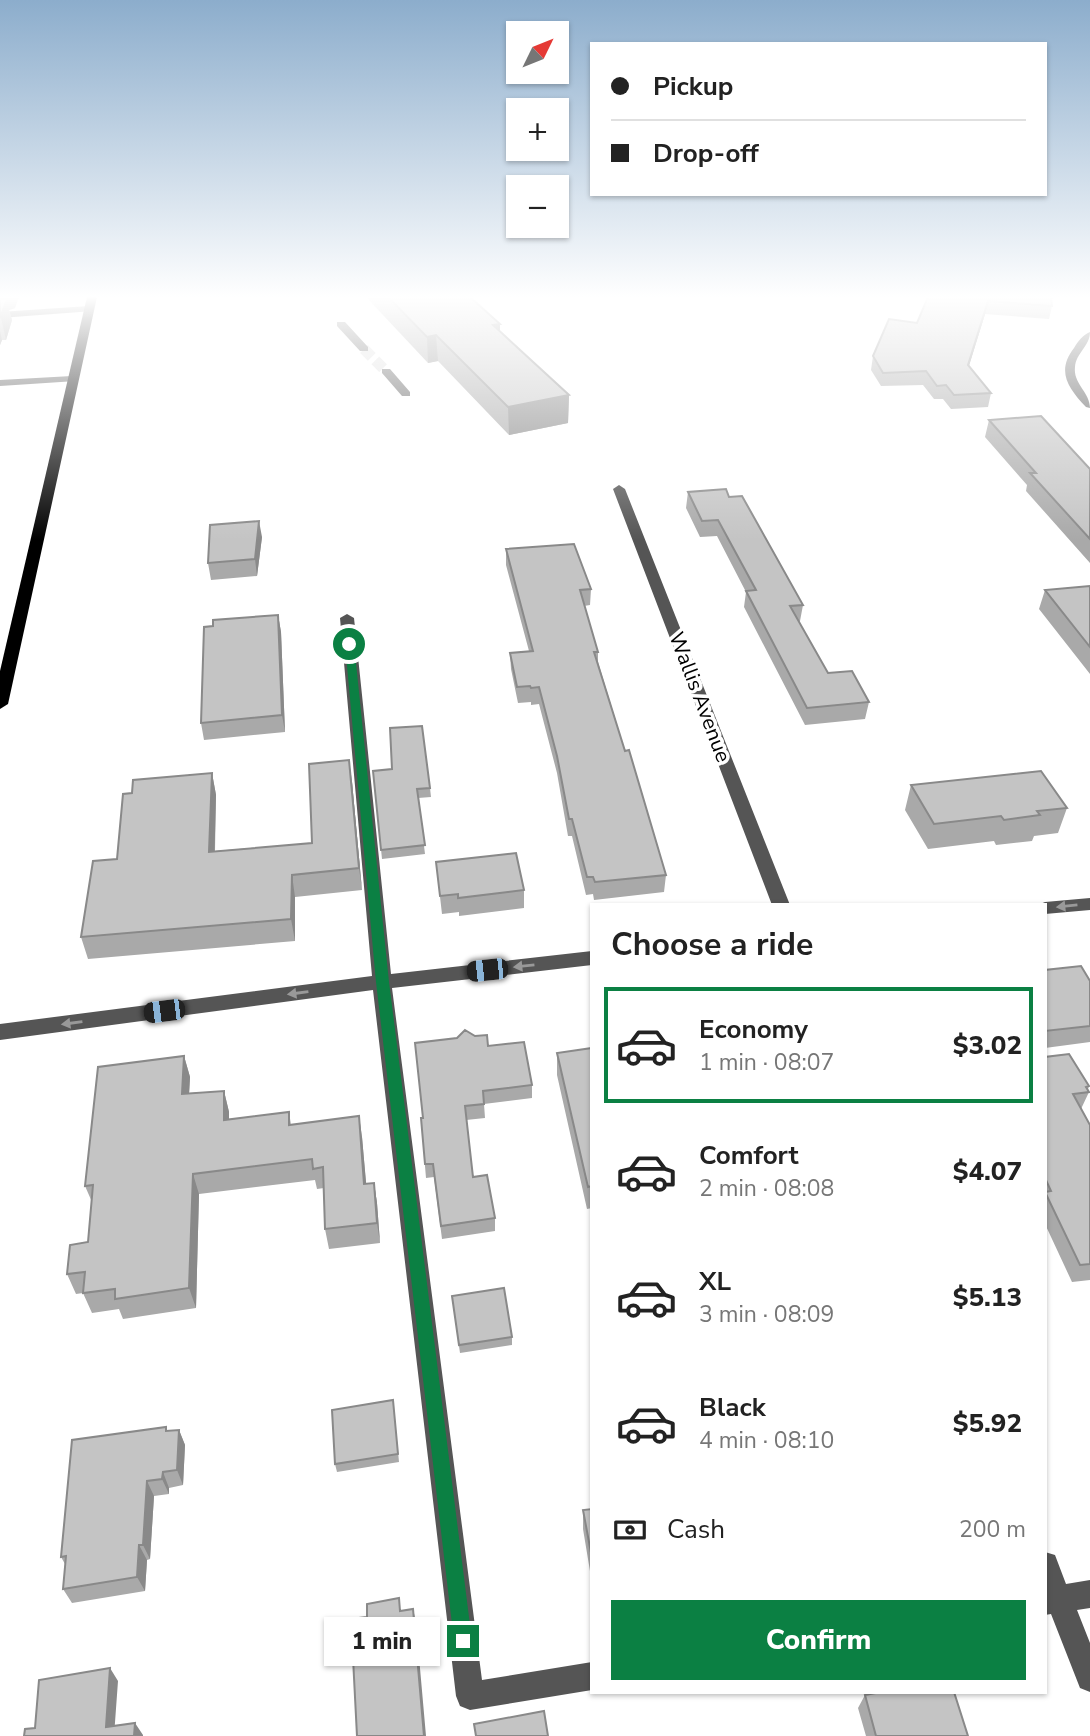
<!DOCTYPE html>
<html lang="en">
<head>
<meta charset="utf-8">
<style>
  :root { --surface:#fff; --page:#f6f6f6; --text:#222; --muted:#767676; --line:#e0e0e0; --accent:#0b8043 }
  body { margin:0; font-family:"Nunito Sans",sans-serif; background:var(--page); color:var(--text); height:100vh; display:flex; flex-direction:column; font-size:26px; white-space:nowrap }
  * { box-sizing:border-box; margin:0 }
  p { font-size:23px; color:var(--muted) }
  .icon { flex:none; width:38px; height:38px; fill:none; stroke:currentColor; stroke-width:2; stroke-linecap:round; stroke-linejoin:round }
  .map { position:relative; flex:1; overflow:hidden }
  .panel { position:absolute; left:590px; top:903px; width:457px; height:791px; display:flex; flex-direction:column; background:var(--surface); border-radius:0px; box-shadow:0 2px 5px #0004 }
  .panel>* { flex:none }
  .top-card { position:absolute; left:590px; top:42px; width:457px; height:154px; border-radius:0px; box-shadow:0 2px 5px #0004; display:grid; align-content:center; height:154px; padding:0 21px; background:var(--surface) }
  .needle { width:46px; rotate:47deg }
  .tools { position:absolute; left:506px; top:21px; display:grid; gap:14px }
  .tools a { display:grid; place-items:center; width:63px; height:63px; border-radius:0px; background:var(--surface); box-shadow:0 2px 5px #0004; font-size:35px }
  .end { position:absolute; width:32px; height:32px; margin:-16px; border:9px solid #0b8043; background:#fff; box-shadow:0 0 0 4px #fff }
  .from { border-radius:50% }
  .bubble { position:absolute; height:49px; border-radius:0px; background:var(--surface); box-shadow:0 2px 5px #0004; font-size:23px; font-weight:800; line-height:49px; text-align:center }
  .car { position:absolute; width:21px; height:42px; margin:-21px -10px; border-radius:9px; box-shadow:0 0 5px 2px #0007; background:linear-gradient(#222 24%,#8ab4d8 0 40%,#222 0 76%,#8ab4d8 0 86%,#222 0) }
  .top-card b { display:flex; align-items:center; gap:24px; height:66px; font-size:26px }
  .top-card b+b { border-top:2px solid var(--line) }
  .top-card i { width:18px; height:18px; background:var(--text) }
  ul { padding:0; list-style:none }
  li { display:flex; align-items:center; gap:21px; height:116px; margin:0 14px 10px; padding:0 7px; border:4px solid transparent; border-radius:0px }
  li div { flex:1 }
  li b { display:block; font-size:26px }
  li em { font-style:normal; font-weight:800 }
  li.current { border-color:var(--accent) }
  li>.icon { width:63px; height:63px; stroke-width:1.5 }
  h2 { padding:0 21px; font-size:32px; line-height:84px }
  .pay { display:flex; align-items:center; gap:18px; height:77px; padding:0 21px; font-size:26px }
  .pay p { margin-inline-start:auto }
  .button { display:flex; gap:14px; margin-top:auto; padding:14px 21px }
  .button a { flex:1; height:80px; border-radius:0px; background:var(--accent); color:#fff; font-size:28px; font-weight:800; line-height:80px; text-align:center }
  .map>svg:first-child { display:block }
  .lines { fill:none; stroke-linecap:round; stroke-linejoin:round }
  .minor-tunnel { stroke:#d9d9d9; stroke-width:11; stroke-dasharray:11 5; stroke-linecap:butt }
  .minor { fill:#555; fill-rule:evenodd }
  .major { fill:#000; fill-rule:evenodd }
  .wall { fill:#a9a9a9 }
  .shaded-wall { fill:#898989 }
  .building { fill:#c4c4c4; stroke:#898989; stroke-width:2 }
  .oneway { fill:#999 }
  .route { fill:#0b8043 }
  .labels { text-anchor:middle; stroke-width:7; stroke-linejoin:round; paint-order:stroke }
  .street-label { font-size:21px; fill:#000; stroke:#fff }
</style>
</head>
<body>
<div class="map">
<svg width="1090" height="1736" viewBox="0 0 1090 1736">
  <rect width="100%" height="100%" fill="#fff"/>
  <g class="lines">
    <path class="minor-tunnel" d="M364,349l22,22"/>
    <path class="minor" d="M89,306l4,1v4l-93,7v-6z
      M337,322h8l23,25v4h-8l-23,-25z
      M1090,332c0,14 -14,21 -15,35 -2,17 15,25 15,41l-4,-1c-18,-19 -30,-36 -12,-59 4,-7 9,-13 16,-16z
      M382,369h8l20,23v4h-8l-20,-23z
      M72,376l4,1v4l-76,5v-6z
      M619,485l6,4 165,416h-18l-159,-416z
      M347,614l7,4 37,356 201,-23v14l-200,23 90,692 110,-18v28l-122,20 -10,-4 -4,-10 -83,-706 -373,50v-16l372,-48 -32,-358z
      M1090,898v12l-45,4v-9h-7l7,-3z
      M1045,1552l10,3 11,29 24,-4v28l-13,2 13,33v49l-10,-4 -29,-74 -6,1z"/>
    <path class="major" d="M87,297h10l-89,407 -8,5v-38z"/>
  </g>
  <path class="wall" d="M0,297l15,11 -6,2 3,10 -6,20h-4l-2,5z
    M368,297h102l30,35 69,63 -1,28 -59,12 -71,-74 -10,2 -60,-64z
    M928,297l124,9 -3,13 -64,-5 -16,52 22,27 -3,14 -37,2 -8,-10h-9l-11,-14 -42,1 -10,-16 2,-14 44,-33z
    M989,420l101,49v94l-64,-72 1,-6 -42,-48z
    M688,492l41,5 74,108 -3,16 -1,1 29,51 41,29 -4,17 -60,6 -61,-118 2,-15 -29,-56 -17,1 -14,-29z
    M262,537l-5,39 -46,4 -3,-17z
    M506,549l85,40 -1,16 -6,1 14,46v10l27,89 41,124 -2,17 -70,8 -1,-6 -7,1 -14,-59h-4l-11,-63 -18,-69 -8,1v-3l-13,1 -7,-34 -1,-16 19,-2 -23,-86z
    M1090,585v89l-51,-65 6,-19 45,-4z
    M278,615l3,17 4,100 -81,8 -3,-17 12,-97z
    M373,771l57,17 1,9 -13,1 7,56 -43,5z
    M212,773l4,22 -1,56 97,-8 40,-61 10,108 -67,7v44l-207,18 -7,-22 36,-78 15,-66z
    M911,785l156,23 -9,25 -24,3 -2,5 -36,4 -2,-4 -66,8 -23,-39z
    M436,862l88,28v18l-65,8v-4l-17,2z
    M1045,970l45,11v61l-45,6z
    M488,1046l44,39v13l-48,6 1,14 -19,2 7,57 22,41v13l-53,8 -8,-62 -8,1 -5,-60h2z
    M592,1048v160l-5,1 -30,-134v-22z
    M184,1056l6,21 -1,16 35,-2 5,21v8l60,-8 2,13 71,12 4,47 8,-1 3,20 3,40 -51,6 -4,-20 -1,-41 -7,1 -2,-9 -116,14 -3,114 -73,11 -4,-10 -27,4 -9,-20 -7,1 -9,-20 21,-32 4,-40 -7,-16z
    M1045,1057l44,29 -1,3 1,3 -8,17 9,16v155l-18,2 -27,-58z
    M453,1304l59,33v8l-52,8z
    M394,1408l5,54 -62,10 -2,-8z
    M179,1430l6,15 -2,40 -14,3v6l-15,2 -4,63 -3,1 -2,31 -73,12 -9,-14 2,-25 -4,-7 107,-126z
    M592,1509v74l-9,-54v-19z
    M865,1695l103,41h-102l-8,-28z"/>
  <path class="shaded-wall" d="M0,297h19l-4,11 -6,2 3,10 -6,20 -5,-22z
    M988,301l-3,13 -20,64 3,-13z
    M500,324v26l-7,-25z
    M0,331l2,9 -2,5z
    M436,335l2,26 -10,2 -1,-26z
    M569,395l-1,28 -59,12 -1,-28z
    M259,521l3,16 -5,39 -2,-17z
    M278,615l3,17 4,100 -3,-17z
    M349,760l3,22 10,108 -3,-22z
    M212,773l4,22 -2,78 -5,-21z
    M292,875l3,22v44l-4,-22z
    M184,1056l6,21 -2,38 -6,-21z
    M224,1091l5,21v29l-5,-21z
    M359,1116l3,21 6,67 -4,-20z
    M193,1174l6,20 -3,114 -7,-20z
    M374,1183l3,20 3,40 -3,-20z
    M179,1430l6,15 -2,40 -6,-15z
    M163,1472l6,16v6l-7,-15z
    M147,1481l7,15 -4,63 -7,-14z
    M139,1545l8,15 -2,31 -8,-14z
    M413,1609l3,14 10,113h-2z
    M110,1668l8,13 -4,55 -8,-9z
    M135,1723l8,12v1h-9z"/>
  <path class="building" d="M388,297h82l30,27 -7,1 76,70 -61,12 -72,-72 -9,2z
    M928,297h123l1,9 -64,-5 -20,64 23,28 -37,2 -8,-10 -9,1 -11,-15 -43,2 -10,-17 16,-37 28,4z
    M0,299h7l-7,19z
    M1041,416l49,53v70l-60,-66h6l-47,-53z
    M726,489l3,8 13,-1 61,109 -13,1 38,67 24,-2 17,31 -62,6 -61,-117 10,-1 -38,-70 -16,1 -14,-29z
    M259,521l-4,38 -47,4 2,-38z
    M574,544l17,45 -11,1 18,62h-4l31,99 4,-1 37,125 -71,7 -2,-5h-6l-15,-58h-3l-12,-63 -18,-69 -8,1 -1,-2 -13,1 -7,-34 23,-2 -27,-102z
    M1090,586v61l-45,-57z
    M278,615l4,100 -81,8 3,-96 9,-1v-6z
    M422,726l8,62 -13,1 8,56 -44,5 -8,-79 19,-2 -2,-41z
    M349,760l10,108 -67,7 -1,44 -210,18 12,-76 24,-2 6,-65 9,-1 1,-13 79,-7 -3,79 103,-9 -3,-79z
    M1041,771l26,37 -30,3 3,4 -36,5 -3,-4 -67,8 -23,-39z
    M516,853l8,37 -66,8v-4l-18,2 -4,-34z
    M1081,966l9,15v45l-45,5v-61z
    M465,1030l10,6 12,-1 1,11 36,-4 8,43 -49,6 1,13 -19,2 8,71 14,-2 8,43 -54,8 -8,-62h-8l-4,-46h2l-8,-75 42,-5z
    M592,1048v138l-4,1 -31,-134z
    M1069,1054l20,32 -3,1 3,5 -16,2 17,31v139l-10,1 -35,-73 6,-1 -6,-13v-121z
    M184,1056l-2,38 42,-3v29l65,-8v13l70,-9 5,68 10,-1 3,40 -52,6 -2,-62 -10,2 -1,-10 -119,15 -4,114 -74,11v-10l-32,4 2,-21 -18,2 3,-29 18,-3 5,-57 -8,1 13,-119z
    M504,1288l8,49 -53,8 -7,-49z
    M393,1400l5,54 -63,10 -3,-54z
    M166,1427v4l13,-1 -2,40 -14,2 -1,7 -15,2 -4,64h-4l-2,32 -74,12 3,-33 -5,1 11,-117z
    M592,1509v49l-9,-48z
    M399,1598l1,13 13,-2 11,127h-67l-6,-117 16,-2v-13z
    M110,1668l-4,59 29,-4 -1,13h-110l1,-7 10,-1 4,-48z
    M881,1692h73l14,44h-92l-11,-41z
    M544,1711l4,25h-72l-2,-12z"/>
  <defs><path id="oneway-solid" d="M-6-.8H1V-3.2L6.5 0L1 3.2V.8H-6Z" transform="scale(1.75)"/></defs>
  <g class="oneway">
    <use href="#oneway-solid" transform="translate(1067 906) rotate(174)"/>
    <use href="#oneway-solid" transform="translate(524 966) rotate(174)"/>
    <use href="#oneway-solid" transform="translate(298 993) rotate(172)"/>
    <use href="#oneway-solid" transform="translate(72 1023) rotate(172)"/>
  </g>
  <linearGradient id="sky" x2="0" y2="1"><stop stop-color="#8cadcc"/><stop offset="0.55" stop-color="#fff"/><stop offset="1" stop-color="#fff" stop-opacity="0"/></linearGradient>
  <rect width="1090" height="540" fill="url(#sky)"/>
  <path class="route" d="M349,641l5,3 35,338 83,659 -2,6 -7,3 -6,-3 -3,-6 -78,-659 -31,-338z"/>
  <g class="labels">
    <g class="street-label">
      <text transform="translate(700 697) rotate(69)" y="7">Wallis Avenue</text>
    </g>
  </g>
</svg>
<div class="tools">
<a><svg class="needle" viewBox="-14 -14 28 28"><path d="M0-13l5 13h-10z" fill="#e53935"/><path d="M0 13l5-13h-10z" fill="#767676"/></svg></a>
<a>+</a>
<a>−</a>
</div>
<i class="end from" style="left:349px;top:644px"></i>
<i class="end" style="left:463px;top:1641px"></i>
<div class="bubble" style="left:324px;top:1617px;width:116px">1 min</div>
<i class="car" style="left:487px;top:970px;rotate:264deg"></i>
<i class="car" style="left:164px;top:1011px;rotate:263deg"></i>
<div class="top-card">
<b><i class="from"></i>Pickup</b>
<b><i></i>Drop-off</b>
</div>
<section class="panel">
<h2>Choose a ride</h2>
<ul>
<li class="current"><svg class="icon" aria-label="car" viewBox="0 0 24 24"><path d="M5 17H2v-5l4-1 3-4h7l3 4 3 1v5h-3M9 17h6M6 11h13"/><circle cx="7" cy="17" r="2"/><circle cx="17" cy="17" r="2"/></svg><div><b>Economy</b><p>1 min · 08:07</p></div><em>$3.02</em></li>
<li><svg class="icon" aria-label="car" viewBox="0 0 24 24"><path d="M5 17H2v-5l4-1 3-4h7l3 4 3 1v5h-3M9 17h6M6 11h13"/><circle cx="7" cy="17" r="2"/><circle cx="17" cy="17" r="2"/></svg><div><b>Comfort</b><p>2 min · 08:08</p></div><em>$4.07</em></li>
<li><svg class="icon" aria-label="car" viewBox="0 0 24 24"><path d="M5 17H2v-5l4-1 3-4h7l3 4 3 1v5h-3M9 17h6M6 11h13"/><circle cx="7" cy="17" r="2"/><circle cx="17" cy="17" r="2"/></svg><div><b>XL</b><p>3 min · 08:09</p></div><em>$5.13</em></li>
<li><svg class="icon" aria-label="car" viewBox="0 0 24 24"><path d="M5 17H2v-5l4-1 3-4h7l3 4 3 1v5h-3M9 17h6M6 11h13"/><circle cx="7" cy="17" r="2"/><circle cx="17" cy="17" r="2"/></svg><div><b>Black</b><p>4 min · 08:10</p></div><em>$5.92</em></li>
</ul>
<div class="pay"><svg class="icon" aria-label="cash" viewBox="0 0 24 24"><path d="M3 7h18v10H3z"/><circle cx="12" cy="12" r="2"/></svg>Cash<p>200 m</p></div>
<div class="button"><a>Confirm</a></div>
</section>
</div>
</body>
</html>
